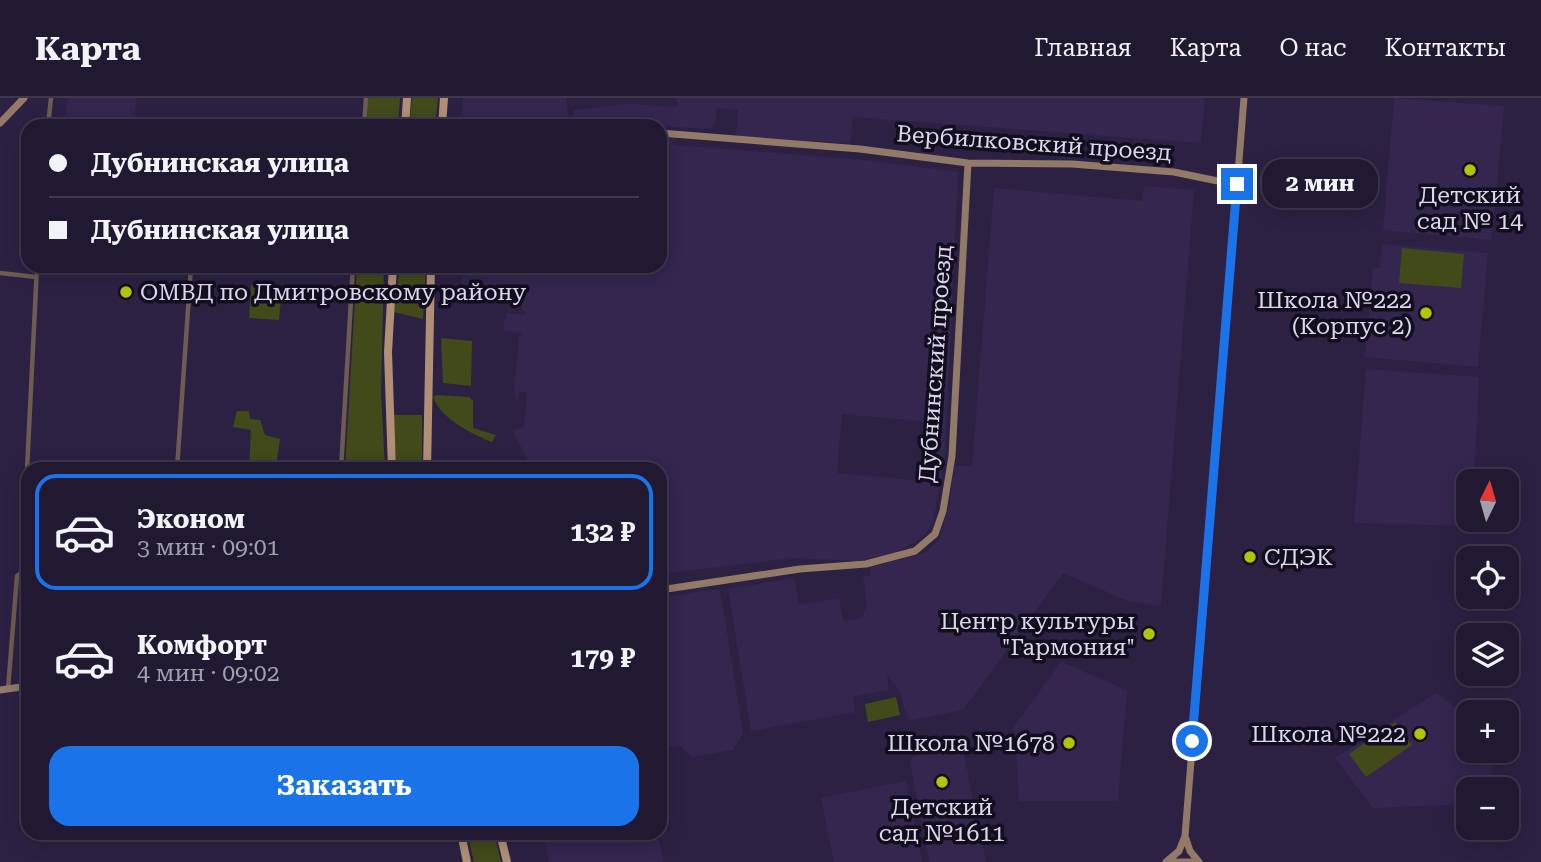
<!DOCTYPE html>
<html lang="ru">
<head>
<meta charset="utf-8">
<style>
  :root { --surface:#211932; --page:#2d263e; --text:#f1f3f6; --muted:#a2a0ac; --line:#3e384d; --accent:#1a73e8 }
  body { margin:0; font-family:"Roboto Serif",serif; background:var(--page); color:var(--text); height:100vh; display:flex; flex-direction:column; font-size:26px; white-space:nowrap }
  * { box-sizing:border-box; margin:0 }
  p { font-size:23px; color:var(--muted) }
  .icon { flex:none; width:38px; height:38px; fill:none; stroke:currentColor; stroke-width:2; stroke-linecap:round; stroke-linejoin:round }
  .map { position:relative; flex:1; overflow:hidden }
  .side { position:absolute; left:21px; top:364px; width:646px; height:378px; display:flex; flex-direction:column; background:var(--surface); border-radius:21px; box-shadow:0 4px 18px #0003,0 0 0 2px var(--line) }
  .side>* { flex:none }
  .top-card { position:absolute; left:21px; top:21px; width:646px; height:154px; border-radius:21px; box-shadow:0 4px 18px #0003,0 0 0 2px var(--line); display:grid; align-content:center; height:154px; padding:0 28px; background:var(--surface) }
  .needle { width:46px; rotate:5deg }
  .tools { position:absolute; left:1456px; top:371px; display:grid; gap:14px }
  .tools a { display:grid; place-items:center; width:63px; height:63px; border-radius:14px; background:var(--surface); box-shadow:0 4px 18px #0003,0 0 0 2px var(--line); font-size:35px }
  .end { position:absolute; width:32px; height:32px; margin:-16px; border:9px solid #1a73e8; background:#fff; box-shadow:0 0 0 4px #fff }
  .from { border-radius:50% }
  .bubble { position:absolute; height:49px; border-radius:21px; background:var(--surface); box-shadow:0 4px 18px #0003,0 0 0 2px var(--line); font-size:23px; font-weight:700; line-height:49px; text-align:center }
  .top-card b { display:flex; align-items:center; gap:24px; height:66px; font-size:26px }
  .top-card b+b { border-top:2px solid var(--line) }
  .top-card i { width:18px; height:18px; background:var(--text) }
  ul { padding:12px 0 0; list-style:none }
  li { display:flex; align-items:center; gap:21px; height:116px; margin:0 14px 10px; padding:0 14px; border:4px solid transparent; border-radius:21px }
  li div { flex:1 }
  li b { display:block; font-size:26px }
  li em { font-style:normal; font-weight:700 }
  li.current { border-color:var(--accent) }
  li>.icon { width:63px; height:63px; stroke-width:1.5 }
  .cta { display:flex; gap:14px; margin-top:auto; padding:14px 28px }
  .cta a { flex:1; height:80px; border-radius:21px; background:var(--accent); color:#fff; font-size:28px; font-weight:700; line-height:80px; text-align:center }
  header { display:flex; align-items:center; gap:42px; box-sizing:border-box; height:98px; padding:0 35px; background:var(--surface); border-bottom:2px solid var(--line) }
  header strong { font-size:33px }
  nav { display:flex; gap:38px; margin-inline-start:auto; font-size:24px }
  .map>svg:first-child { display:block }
  .built { fill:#34264f; fill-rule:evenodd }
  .green { fill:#424a19 }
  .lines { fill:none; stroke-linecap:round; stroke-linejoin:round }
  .street { stroke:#6d5c51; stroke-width:4.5 }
  .secondary { stroke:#937967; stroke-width:7 }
  .primary { stroke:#b18f77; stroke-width:8 }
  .route { stroke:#1a73e8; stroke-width:9 }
  .poi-dot { fill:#afc505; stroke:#130e1d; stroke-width:2.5 }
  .labels { text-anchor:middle; stroke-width:7; stroke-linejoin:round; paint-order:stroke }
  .street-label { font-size:23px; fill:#ddd7ee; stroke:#130e1d }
  .poi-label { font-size:23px; fill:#ddd7ee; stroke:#130e1d; text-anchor:end }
</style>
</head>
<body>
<header>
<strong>Карта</strong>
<nav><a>Главная</a><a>Карта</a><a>О нас</a><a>Контакты</a></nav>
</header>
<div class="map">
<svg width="1541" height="764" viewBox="0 0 1541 764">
  <rect width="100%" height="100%" fill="#2c2143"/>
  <path class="built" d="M67,0h69l-2,28h-69z
    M463,0h103l2,16 -3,12 -103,-6z
    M676,0h529l-4,45 -348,-26 -3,26 -114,-6 2,-27 -21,-2 -2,16 -5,5 -137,-8 1,-11 56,-6 48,3z
    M1394,0l110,8 -12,134 -109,-10z
    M660,40h14v7l190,15 94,12 -13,285 -12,64 -7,13 -11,8 -21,11 -37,8 -65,-3 -132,16v-105h-127l-21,-39 12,-3 3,-35h-8l-1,8 -3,-1 -1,-8 5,-54 4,-4 -18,-2 -2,-4 4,-14 19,2v-4h-4l1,-13 -62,-6 2,-26h197zM842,316l98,9v19l-12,21 -15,17 -76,-7z
    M1144,88l50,4 -33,416 -33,-5 -65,-28 -100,137 -55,11 -8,-29 -13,-18 2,16 -36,7 2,15 -104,19 -23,-142 66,-11 5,27 40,-7 4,23 19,-3 5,-12 -4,-30 8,-1 -1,-7 56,-16 14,-14 10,-36 4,-36h18l22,-278 148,13z
    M1382,146l106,9 -10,114 -113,-10 8,-89h7z
    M1366,271l113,8 -5,104h-6l2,45 -116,-3z
    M715,491h5l23,144 -10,17 -41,7 -13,-12 -19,3v-150z
    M1061,564l66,28 -9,111h-99l-5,-75z
    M1436,595l32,24v34h24l2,38h-26v15l-95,4 -38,-50z
    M961,642l25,122h-57l-19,-100 10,-14z
    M906,683l16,81h-88l-13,-64z
    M543,735h114l7,29h-115z"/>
  <path class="green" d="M368,0h32l-2,28h-32z
    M412,0h26l-3,28h-26z
    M1402,150l62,6 -3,34 -62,-5z
    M357,168h27l-3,126 4,77h-40z
    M400,168h26l-3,53 -29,-7z
    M251,187l31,2 -3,33 -30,-2z
    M441,240l31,3 -1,45 -28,-3z
    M437,297l32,2 4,4v27l23,7 -4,7c-20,-8 -51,-23 -59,-45z
    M237,313h12l1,8 10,1 5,15 15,4 -3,21 7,1v8h-35l2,-39 -18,-3z
    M392,317h30v54h-25z
    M896,599l4,18 -32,7 -3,-18z
    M1395,624l17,23 -46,32 -17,-23z
    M467,735h27l7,29h-27z"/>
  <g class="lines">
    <path class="street" d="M48,28l3,-28
      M364,28l2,-28
      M0,175l36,4
      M177,371l14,-203
      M341,371l12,-203
      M8,591l9,-113 5,-4 15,-306"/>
    <path class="secondary" d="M442,24l68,4
      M0,25l24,-25
      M660,35l200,16 108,14 104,1 102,8 63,13
      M660,492l140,-21 66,-5 49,-13 20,-17 8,-23 9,-55 16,-293
      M0,592l28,-4
      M1185,738l5,15 9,11
      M1166,764l13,-11 6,-15 59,-738
      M1171,764h21"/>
    <path class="primary" d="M405,28l2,-28
      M442,28l2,-28
      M392,371l-4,-117 5,-86
      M427,371l4,-203
      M461,735l6,29
      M500,735l7,29"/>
  </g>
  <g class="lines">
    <path class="route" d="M1192,643l45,-557"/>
  </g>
  <g class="poi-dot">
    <circle cx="1470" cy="72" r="7"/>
    <circle cx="126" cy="194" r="7"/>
    <circle cx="1426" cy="215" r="7"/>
    <circle cx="1250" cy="459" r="7"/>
    <circle cx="1149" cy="536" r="7"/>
    <circle cx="1420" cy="636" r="7"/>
    <circle cx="1069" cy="645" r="7"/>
    <circle cx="942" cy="684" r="7"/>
  </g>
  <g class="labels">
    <g class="street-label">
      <text transform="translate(1034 45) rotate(4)" y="8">Вербилковский проезд</text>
      <text transform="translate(935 266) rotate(-86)" y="8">Дубнинский проезд</text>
    </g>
    <g class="poi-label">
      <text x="1470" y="105" text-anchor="middle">Детский<tspan x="1470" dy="26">сад № 14</tspan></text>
      <text x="140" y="202" text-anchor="start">ОМВД по Дмитровскому району</text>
      <text x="1412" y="210">Школа №222<tspan x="1412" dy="26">(Корпус 2)</tspan></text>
      <text x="1264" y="467" text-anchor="start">СДЭК</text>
      <text x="1135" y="531">Центр культуры<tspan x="1135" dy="26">"Гармония"</tspan></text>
      <text x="1406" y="644">Школа №222</text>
      <text x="1055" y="653">Школа №1678</text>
      <text x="942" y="717" text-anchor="middle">Детский<tspan x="942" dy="26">сад №1611</tspan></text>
    </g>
  </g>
</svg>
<div class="tools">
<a><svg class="needle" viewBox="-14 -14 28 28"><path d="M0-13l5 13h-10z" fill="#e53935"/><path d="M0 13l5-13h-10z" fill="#a2a0ac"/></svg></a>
<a><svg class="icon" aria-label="locate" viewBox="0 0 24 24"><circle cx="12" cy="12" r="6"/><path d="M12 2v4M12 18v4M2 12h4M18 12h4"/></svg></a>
<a><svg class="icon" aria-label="layers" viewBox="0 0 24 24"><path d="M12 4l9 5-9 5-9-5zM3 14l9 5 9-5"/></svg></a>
<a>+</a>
<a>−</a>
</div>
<i class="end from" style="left:1192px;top:643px"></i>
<i class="end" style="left:1237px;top:86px"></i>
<div class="bubble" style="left:1262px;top:61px;width:116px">2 мин</div>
<div class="top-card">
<b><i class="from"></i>Дубнинская улица</b>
<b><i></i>Дубнинская улица</b>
</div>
<section class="side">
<ul>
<li class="current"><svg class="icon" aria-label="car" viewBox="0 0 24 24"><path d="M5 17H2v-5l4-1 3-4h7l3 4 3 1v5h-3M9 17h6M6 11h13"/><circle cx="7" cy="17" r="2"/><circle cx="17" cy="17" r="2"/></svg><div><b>Эконом</b><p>3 мин · 09:01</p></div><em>132 ₽</em></li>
<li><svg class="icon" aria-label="car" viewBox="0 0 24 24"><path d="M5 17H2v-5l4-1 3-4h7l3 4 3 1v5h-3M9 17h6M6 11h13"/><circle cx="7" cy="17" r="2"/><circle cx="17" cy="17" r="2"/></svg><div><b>Комфорт</b><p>4 мин · 09:02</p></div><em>179 ₽</em></li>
</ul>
<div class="cta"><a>Заказать</a></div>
</section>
</div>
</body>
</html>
